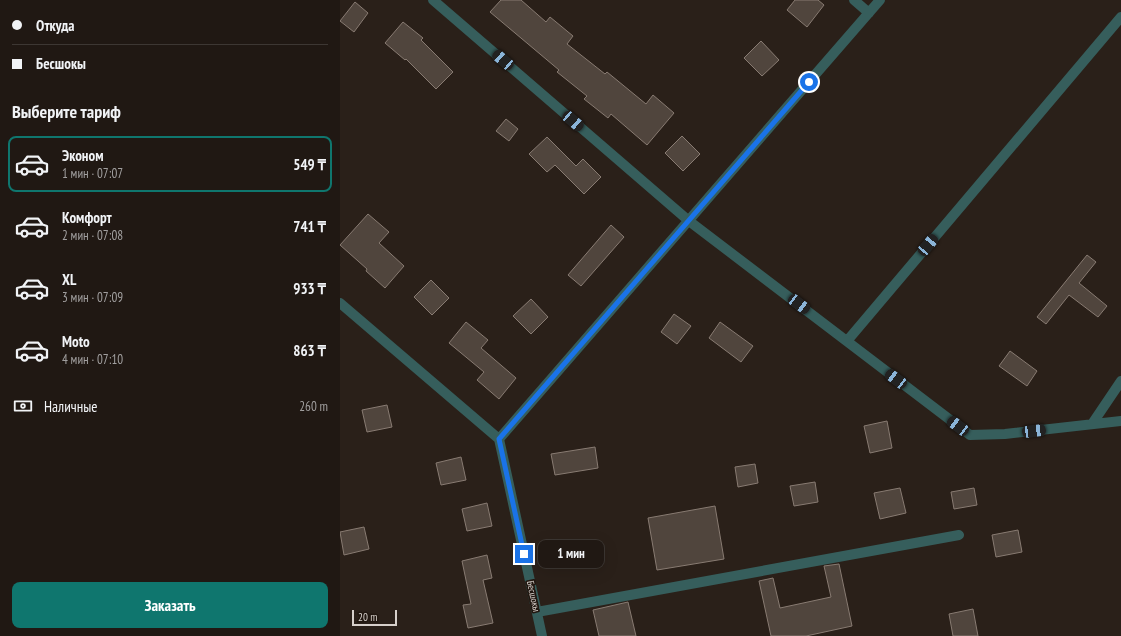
<!DOCTYPE html>
<html lang="ru">
<head>
<meta charset="utf-8">
<style>
  :root { --surface:#201813; --page:#2d2521; --text:#f1f3f6; --muted:#a2a0a0; --line:#3d3733; --accent:#0f766e }
  body { margin:0; font-family:"PT Sans Narrow",sans-serif; background:var(--page); color:var(--text); height:100vh; display:flex; flex-direction:column; font-size:15px; white-space:nowrap }
  * { box-sizing:border-box; margin:0 }
  p { font-size:13px; color:var(--muted) }
  .icon { flex:none; width:22px; height:22px; fill:none; stroke:currentColor; stroke-width:2; stroke-linecap:round; stroke-linejoin:round }
  .map { position:relative; flex:1; overflow:hidden }
  .sheet { display:flex; flex-direction:column; background:var(--surface); width:340px }
  .sheet>* { flex:none }
  .top-card { display:grid; align-content:center; height:88px; padding:0 12px; background:var(--surface) }
  .scale { position:absolute; left:12px; bottom:10px; width:45px; box-sizing:border-box; padding-left:4px; border:2px solid #d7d0cb; border-top:0; font-size:11px; line-height:14px; white-space:nowrap; color:#d7d0cb; -webkit-text-stroke:3px #211710; paint-order:stroke }
  .end { position:absolute; width:18px; height:18px; margin:-9px; border:5px solid #1a73e8; background:#fff; box-shadow:0 0 0 2px #fff }
  .from { border-radius:50% }
  .bubble { position:absolute; height:28px; border-radius:8px; background:var(--surface); box-shadow:0 4px 16px #0002,0 0 0 1px var(--line); font-size:13px; font-weight:700; line-height:28px; text-align:center }
  .car { position:absolute; width:12px; height:24px; margin:-12px -6px; border-radius:5px; box-shadow:0 0 3px 1px #0007; background:linear-gradient(#222 24%,#8ab4d8 0 40%,#222 0 76%,#8ab4d8 0 86%,#222 0) }
  .top-card b { display:flex; align-items:center; gap:14px; height:38px; font-size:15px }
  .top-card b+b { border-top:1px solid var(--line) }
  .top-card i { width:10px; height:10px; background:var(--text) }
  ul { padding:0; list-style:none }
  li { display:flex; align-items:center; gap:12px; height:56px; margin:0 8px 6px; padding:0 4px; border:2px solid transparent; border-radius:8px }
  li div { flex:1 }
  li b { display:block; font-size:15px }
  li em { font-style:normal; font-weight:700 }
  li.on { border-color:var(--accent) }
  li>.icon { width:36px; height:36px; stroke-width:1.5 }
  h2 { padding:0 12px; font-size:18px; line-height:48px }
  .pay { display:flex; align-items:center; gap:10px; height:44px; padding:0 12px; font-size:15px }
  .pay p { margin-inline-start:auto }
  .cta { display:flex; gap:8px; margin-top:auto; padding:8px 12px }
  .cta a { flex:1; height:46px; border-radius:8px; background:var(--accent); color:#fff; font-size:16px; font-weight:700; line-height:46px; text-align:center }
  main { display:flex; flex:1; min-height:0 }
  .map>svg:first-child { display:block }
  .building { fill:#50453d; stroke:#887b72 }
  .lines { fill:none; stroke-linecap:round; stroke-linejoin:round }
  .minor { stroke:#365e5c; stroke-width:10 }
  .route { stroke:#1a73e8; stroke-width:5 }
  .labels { text-anchor:middle; stroke-width:3.5; stroke-linejoin:round; paint-order:stroke }
  .street-label { font-size:10px; fill:#d7d0cb; stroke:#211710 }
</style>
</head>
<body>
<main>
<section class="sheet">
<div class="top-card">
<b><i class="from"></i>Откуда</b>
<b><i></i>Бесшокы</b>
</div>
<h2>Выберите тариф</h2>
<ul>
<li class="on"><svg class="icon" aria-label="car" viewBox="0 0 24 24"><path d="M5 17H2v-5l4-1 3-4h7l3 4 3 1v5h-3M9 17h6M6 11h13"/><circle cx="7" cy="17" r="2"/><circle cx="17" cy="17" r="2"/></svg><div><b>Эконом</b><p>1 мин · 07:07</p></div><em>549 ₸</em></li>
<li><svg class="icon" aria-label="car" viewBox="0 0 24 24"><path d="M5 17H2v-5l4-1 3-4h7l3 4 3 1v5h-3M9 17h6M6 11h13"/><circle cx="7" cy="17" r="2"/><circle cx="17" cy="17" r="2"/></svg><div><b>Комфорт</b><p>2 мин · 07:08</p></div><em>741 ₸</em></li>
<li><svg class="icon" aria-label="car" viewBox="0 0 24 24"><path d="M5 17H2v-5l4-1 3-4h7l3 4 3 1v5h-3M9 17h6M6 11h13"/><circle cx="7" cy="17" r="2"/><circle cx="17" cy="17" r="2"/></svg><div><b>XL</b><p>3 мин · 07:09</p></div><em>933 ₸</em></li>
<li><svg class="icon" aria-label="car" viewBox="0 0 24 24"><path d="M5 17H2v-5l4-1 3-4h7l3 4 3 1v5h-3M9 17h6M6 11h13"/><circle cx="7" cy="17" r="2"/><circle cx="17" cy="17" r="2"/></svg><div><b>Moto</b><p>4 мин · 07:10</p></div><em>863 ₸</em></li>
</ul>
<div class="pay"><svg class="icon" aria-label="cash" viewBox="0 0 24 24"><path d="M3 7h18v10H3z"/><circle cx="12" cy="12" r="2"/></svg>Наличные<p>260 m</p></div>
<div class="cta"><a>Заказать</a></div>
</section>
<div class="map">
<svg width="781" height="636" viewBox="0 0 781 636">
  <rect width="100%" height="100%" fill="#2a2019"/>
  <path class="building" d="M161,0h20l25,22 4,-5 23,19 -6,8 38,30 2,-2 39,32 7,-9 21,18 -27,32 -36,-31 -3,4 -24,-19 3,-3 -30,-24 2,-2 -69,-58z
    M455,0h23l6,5 -17,22 -20,-17z
    M15,2l13,11 -14,19 -14,-11z
    M63,22l20,16 -2,2 32,32 -17,17 -30,-30 -1,1 -20,-17z
    M421,41l18,19 -17,16 -18,-18z
    M166,119l12,10 -9,12 -13,-10z
    M342,136l18,18 -17,17 -18,-18z
    M207,137l29,29 7,-7 18,18 -17,17 -29,-29 -8,7 -18,-18z
    M28,214l21,18 -10,11 25,23 -19,22 -19,-17 1,-2 -27,-24z
    M271,225l13,12 -43,49 -13,-11z
    M747,255l9,7 -17,21 28,23 -9,11 -29,-22 -23,29 -9,-7z
    M91,280l18,18 -17,17 -18,-18z
    M191,299l17,18 -17,17 -18,-18z
    M334,314l17,12 -14,18 -16,-12z
    M126,322l22,18 -7,8 35,30 -17,21 -22,-19 7,-8 -35,-29z
    M380,322l33,24 -12,16 -32,-24z
    M670,351l27,20 -10,15 -28,-20z
    M47,405l5,22 -25,5 -5,-22z
    M547,421l5,27 -22,5 -6,-27z
    M255,447l3,21 -43,7 -4,-21z
    M121,457l5,23 -25,5 -5,-22z
    M415,464l3,19 -20,4 -3,-20z
    M475,482l3,20 -24,4 -4,-20z
    M560,488l6,25 -26,6 -6,-26z
    M634,488l3,17 -23,4 -3,-17z
    M147,503l5,23 -25,5 -5,-22z
    M375,506l9,53 -67,11 -9,-52z
    M24,527l5,22 -25,6 -4,-23z
    M678,530l4,22 -26,5 -4,-22z
    M147,555l5,23 -9,2 10,43 -25,5 -5,-23 8,-1 -9,-43z
    M499,564l13,62 -46,10h-35l-12,-55 14,-3 7,30 51,-11 -7,-31z
    M288,602l8,34h-37l-6,-26z
    M633,609l5,27h-25l-4,-22z"/>
  <g class="lines">
    <path class="minor" d="M93,0l256,221 281,214 35,-1 116,-13
      M514,0l15,13
      M0,303l159,136
      M507,341l274,-324
      M752,424l29,-43
      M159,439l381,-439
      M159,439l43,197
      M197,612l422,-77"/>
  </g>
  <g class="lines">
    <path class="route" d="M184,554l-25,-115 310,-357"/>
  </g>
  <g class="labels">
    <g class="street-label">
      <text transform="translate(194 596) rotate(78)" y="4">Бесшокы</text>
    </g>
  </g>
</svg>
<div class="scale">20 m</div>
<i class="end from" style="left:469px;top:82px"></i>
<i class="end" style="left:184px;top:554px"></i>
<div class="bubble" style="left:198px;top:540px;width:66px">1 мин</div>
<i class="car" style="left:163px;top:60px;rotate:311deg"></i>
<i class="car" style="left:233px;top:121px;rotate:131deg"></i>
<i class="car" style="left:588px;top:245px;rotate:40deg"></i>
<i class="car" style="left:459px;top:304px;rotate:127deg"></i>
<i class="car" style="left:556px;top:379px;rotate:307deg"></i>
<i class="car" style="left:618px;top:426px;rotate:307deg"></i>
<i class="car" style="left:694px;top:431px;rotate:83deg"></i>
</div>
</main>
</body>
</html>
